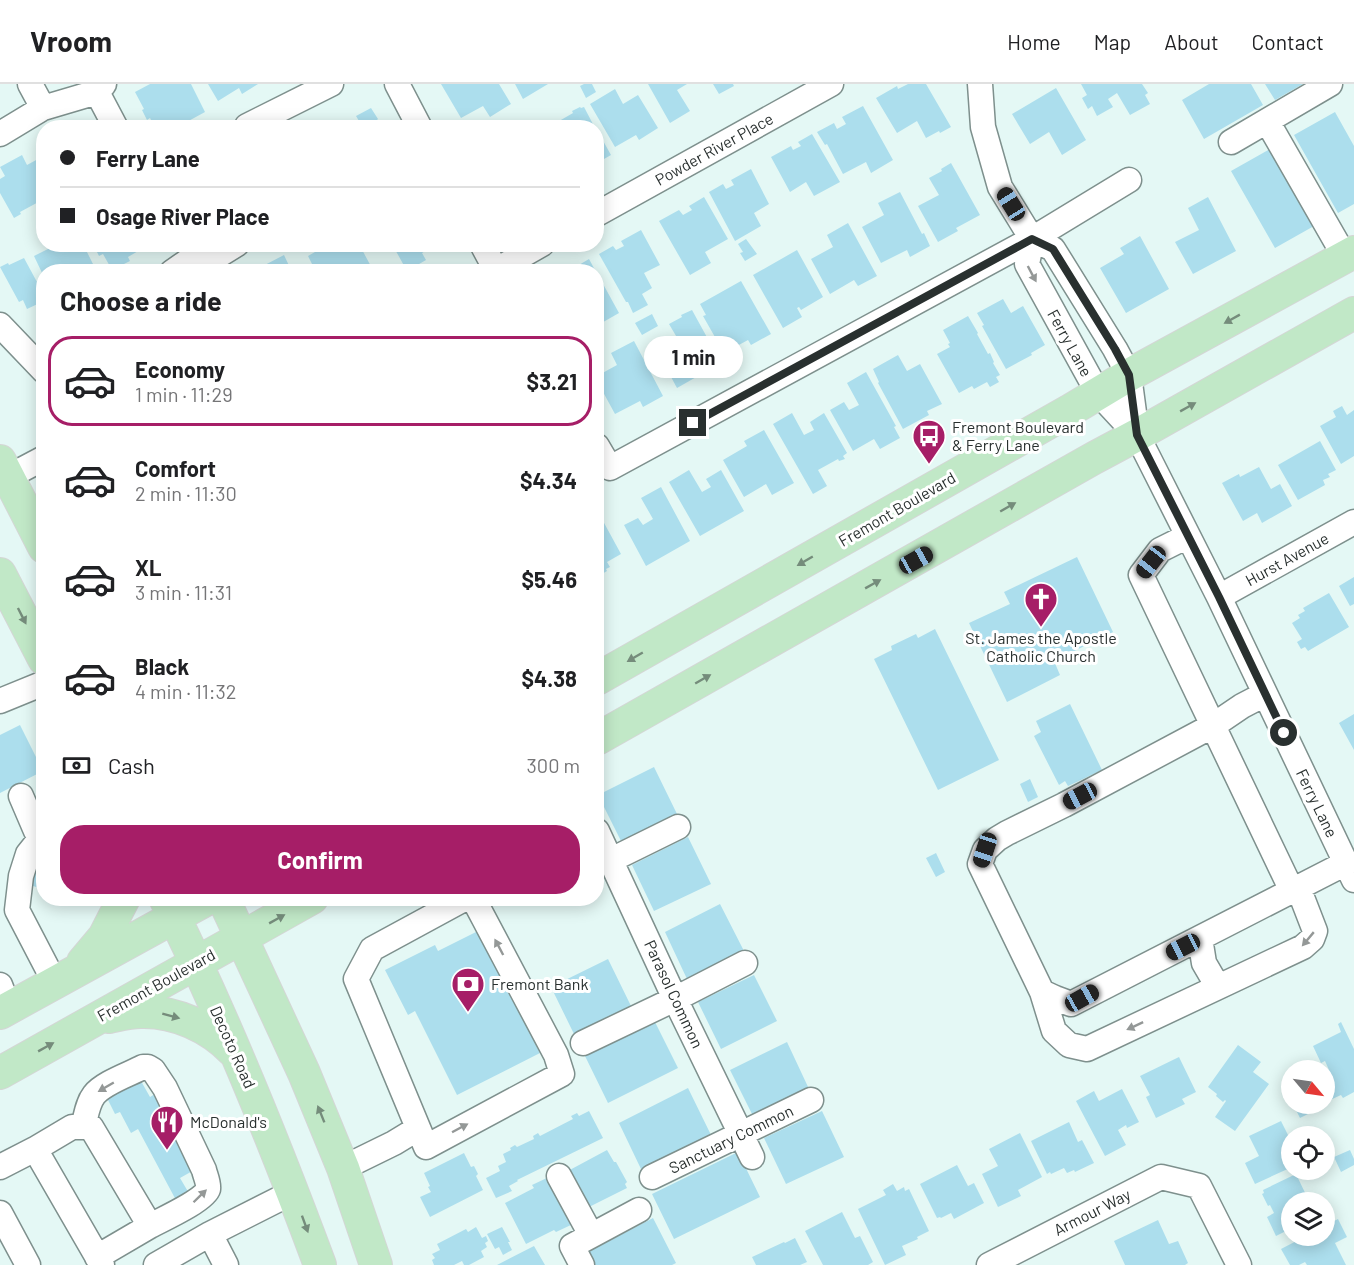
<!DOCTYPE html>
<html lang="en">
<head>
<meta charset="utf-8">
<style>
  :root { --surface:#fff; --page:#f2f2f2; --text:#202124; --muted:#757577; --line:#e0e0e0; --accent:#a61e67 }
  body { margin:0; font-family:Barlow,sans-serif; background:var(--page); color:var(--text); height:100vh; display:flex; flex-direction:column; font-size:22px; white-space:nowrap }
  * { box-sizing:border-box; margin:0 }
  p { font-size:20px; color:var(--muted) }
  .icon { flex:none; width:33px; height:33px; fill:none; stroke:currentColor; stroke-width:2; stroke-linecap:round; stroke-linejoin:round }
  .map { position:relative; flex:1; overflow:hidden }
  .sheet { position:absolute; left:36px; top:180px; width:568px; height:642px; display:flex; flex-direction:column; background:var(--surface); border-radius:24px; box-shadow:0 3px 15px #0003 }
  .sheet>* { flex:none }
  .top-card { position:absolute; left:36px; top:36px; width:568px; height:132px; border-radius:24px; box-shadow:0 3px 15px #0003; display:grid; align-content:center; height:132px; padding:0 24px; background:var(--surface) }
  .needle { width:39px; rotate:119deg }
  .buttons { position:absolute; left:1281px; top:976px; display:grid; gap:12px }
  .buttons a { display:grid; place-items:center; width:54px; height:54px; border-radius:50%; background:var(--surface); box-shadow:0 3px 15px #0003; font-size:30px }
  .end { position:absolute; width:27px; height:27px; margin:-14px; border:8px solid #29302f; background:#fff; box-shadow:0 0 0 3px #fff }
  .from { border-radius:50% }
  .bubble { position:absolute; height:42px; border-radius:21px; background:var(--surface); box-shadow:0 3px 15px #0003; font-size:20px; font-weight:700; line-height:42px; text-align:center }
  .car { position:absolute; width:18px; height:36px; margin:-18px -9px; border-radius:8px; box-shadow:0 0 4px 2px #0007; background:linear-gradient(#222 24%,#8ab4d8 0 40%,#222 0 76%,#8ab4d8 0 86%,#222 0) }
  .top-card b { display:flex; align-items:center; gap:21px; height:57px; font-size:22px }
  .top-card b+b { border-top:2px solid var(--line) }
  .top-card i { width:15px; height:15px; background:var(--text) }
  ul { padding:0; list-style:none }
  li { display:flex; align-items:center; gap:18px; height:90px; margin:0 12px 9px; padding:0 12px; border:3px solid transparent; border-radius:24px }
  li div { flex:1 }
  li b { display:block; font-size:22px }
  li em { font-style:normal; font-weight:700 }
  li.active { border-color:var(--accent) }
  li>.icon { width:54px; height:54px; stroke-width:1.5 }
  h2 { padding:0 24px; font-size:27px; line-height:72px }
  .pay { display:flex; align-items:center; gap:15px; height:66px; padding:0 24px; font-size:22px }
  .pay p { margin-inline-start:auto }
  .cta { display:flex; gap:12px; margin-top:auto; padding:12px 24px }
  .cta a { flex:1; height:69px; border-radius:24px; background:var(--accent); color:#fff; font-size:24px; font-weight:700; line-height:69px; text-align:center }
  header { display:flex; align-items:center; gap:36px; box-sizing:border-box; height:84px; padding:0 30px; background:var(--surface); border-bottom:2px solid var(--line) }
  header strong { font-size:28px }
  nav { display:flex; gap:33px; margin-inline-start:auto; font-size:21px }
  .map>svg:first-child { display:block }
  .building { fill:#acdeed }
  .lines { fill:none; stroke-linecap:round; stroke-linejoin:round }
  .minor-casing { stroke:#7e908d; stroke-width:27 }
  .major-casing { stroke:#d4d6d5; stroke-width:34 }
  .minor { stroke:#fff; stroke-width:24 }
  .major { stroke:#c1e8c7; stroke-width:32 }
  .oneway { fill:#949897 }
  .oneway2 { fill:#758c7b }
  .route { stroke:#29302f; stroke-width:8 }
  .labels { text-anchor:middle; stroke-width:6; stroke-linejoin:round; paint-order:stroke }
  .street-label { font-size:16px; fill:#29302f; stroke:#fff }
  .poi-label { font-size:16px; fill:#29302f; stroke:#fff; text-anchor:start }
</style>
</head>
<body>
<header>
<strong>Vroom</strong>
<nav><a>Home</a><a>Map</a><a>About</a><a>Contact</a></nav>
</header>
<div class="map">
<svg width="1354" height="1181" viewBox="0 0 1354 1181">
  <rect width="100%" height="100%" fill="#e4f8f5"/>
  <path class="building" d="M150,0h41l14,28 -22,12 1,1 -4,3h-25l-5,-10 -3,2 -5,-10 2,-1 -9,-17z
    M208,0h50l-16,10 -3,-6 -21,13z
    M441,0h58l12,20 -21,13 -7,-11 -22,12z
    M515,0h33l-25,15z
    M584,0h8l4,8 -10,6 -6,-12z
    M648,0h39l-10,6 13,21 -20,12z
    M713,0h20l1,2 -15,8z
    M908,0h18l25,43 -11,6 -1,-2 -13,7 -9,-17 -20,12 -21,-35 21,-12 1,3z
    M1081,0h61l6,9 -3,2 5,9 -20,11 -13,-22 -9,6 5,8 -16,9 -5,-10 -4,3 -6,-11 5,-3z
    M1209,0h42l12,21 -59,34 -22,-39z
    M1265,0h38l-28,16z
    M1056,4l30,52 -24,15 -13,-23 -19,12 -18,-30z
    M615,5l8,15 15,-9 20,33 -19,12 -3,-5 -21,12 -25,-43z
    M863,22l30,54 -22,13 -5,-11 -23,12 -16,-30 -2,1 -8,-13 17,-9 3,6 9,-5 -4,-7z
    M580,23l1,1 3,-1 11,21h-48l26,-15 -1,-2z
    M371,24l7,11 -2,2 4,7h-43l12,-8 2,5 8,-4 -3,-5z
    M1335,28l19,34v58l-16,9 -44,-78z
    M597,46l14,25 -14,8z
    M812,50l28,48 -26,14 -8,-14 -16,10 -19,-35 20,-11 2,4 8,-4 -3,-4z
    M1270,65l44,77 -39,22 -44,-77z
    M22,71l5,10 11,-6 6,9v31l-24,13 1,2 -7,4 -14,-25v-14l5,-3 -5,-9z
    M951,79l29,52 -24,13 2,3 -20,11 -20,-36 21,-11 -10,-17 13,-7 -1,-2z
    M751,85l18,35 -15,9 7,13 -26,15 -26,-49 14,-8 3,5 8,-4 -3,-5z
    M900,108l22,42 2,-1 6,13 -20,11 -3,-7 -26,13 -19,-36 22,-12 -6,-12z
    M704,113l24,42 -23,13 6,11 -21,12 -31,-54 20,-11 4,5 9,-5 -3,-4z
    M1208,113l28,54 -43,23 -18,-32 24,-12 -11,-22z
    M848,139l29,53 -19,10 -4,-6 -24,14 -19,-35 22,-12 -6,-12z
    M641,146l19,35 -16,8 8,15 -10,6 6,11 -15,8 -5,-11h-2l-27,-48 14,-8 3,4 8,-4 -3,-5z
    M1140,152l29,53 -43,24 -26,-45 24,-14 -4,-6z
    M746,155l11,15 -12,7 -5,-8 3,-1 -5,-8z
    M58,160h25l12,24 -7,4h-44v5l-10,-21z
    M93,160h51l1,3 -17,10 2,4 -18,9 -9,-16 -4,2z
    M329,160h30l15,28h-58l-8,-16z
    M392,160h45l-15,9 4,7 -19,11z
    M797,166l26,47 -22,13 -2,-3 -2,1 5,9 -19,11 -30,-53z
    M284,171l8,17h-31l-2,-4z
    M24,174l20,37v6l-17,8 -4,-9 -4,2 -19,-35 8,-4 1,2z
    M589,175l7,13h-29z
    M597,189l22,40 -21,12 -1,-2z
    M741,197l30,53 -20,11 -3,-5 -24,13 -21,-37 3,-1 -6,-11z
    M1003,215l8,14 12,-7 22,39 -14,8 1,2 -26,14 -24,-43 2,-1 -7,-12z
    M692,226l28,51 -23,13 1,2 -21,12 -19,-35 21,-12 -10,-17 13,-7 -1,-2z
    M652,230l6,12 -16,9 -7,-12z
    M968,232l10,17 -1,1 11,20 2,-1 4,9 -1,1 7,12 -4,2 3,5 -9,5 -3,-5 -13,7 -2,-3 -13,7 -22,-39 13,-7 -2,-3 2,-1 -7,-13z
    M634,257l29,55 -20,11 -3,-6 -25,13 -18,-33v-5l20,-11 -6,-12z
    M898,271l9,16 13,-7 22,40 -15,7 2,4 -26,14 -25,-46 1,-1 -6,-13z
    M866,288l30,54 -2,1 6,11 -20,11 -6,-10 -21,12 -23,-41 14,-8 5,8 10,-5 -12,-22z
    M1342,322l5,9 7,-5v46l-13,8 -21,-38 16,-9 -3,-6z
    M792,329l12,22 10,-5 -4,-8 14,-9 23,40 -4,3 2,3 -6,2 -1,-2 -20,11 9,16 -14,8 -40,-70z
    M764,346l30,53 -22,12 -6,-11 -22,13 -21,-37 24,-14 -3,-5z
    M1320,357l16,29 -8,4 2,3 -7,3 2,5 -27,15 -20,-35z
    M1259,383l12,22 9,-5 12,22 -30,17 -5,-10 -14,8 -21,-38 17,-9 1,3z
    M689,386l13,22 9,-5 -5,-8 15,-9 23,41 -44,25 -31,-54z
    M661,403l29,54 -44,25 -22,-41 14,-7 5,7 10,-6 -12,-21z
    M597,426l24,44 -14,8 3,5 -4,2 1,2 -10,6z
    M1077,473l36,75 -59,29 6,14 -53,27 -38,-79 41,-19 -6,-12z
    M1354,493v27l-4,2 -11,-20z
    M1329,509l20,34 -41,24 -3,-4 -4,2 -4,-7 5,-3 -10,-16 8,-5 -2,-3 7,-4 -2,-3z
    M935,545l64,131 -61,30 -64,-131 18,-9 -1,-4 25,-12 2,4z
    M1070,620l32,66 -34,16 -3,-5 -6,4 -25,-49 7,-4 -5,-11z
    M1354,630v36l-15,-27z
    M20,641l23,46 -43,22v-58z
    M654,683l23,47 -56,27 -23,-46z
    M1030,695l8,18 -10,5 -8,-18z
    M688,753l23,47 -57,27 -22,-46z
    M44,762v44l-16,-6z
    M936,769l9,19 -9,5 -10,-19z
    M720,820l24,47 -57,28 -22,-47z
    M478,847l62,122 -83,42 -42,-84 -7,4 -23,-45 50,-25 3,6z
    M608,875l23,47 -57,28 -23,-47z
    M754,891l23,46 -56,28 -23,-47z
    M655,938l23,46 -70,35 -23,-47z
    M1341,938l13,27v43l-11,6 -2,-3 -13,6 -4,-8v-10l9,-4 -8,-18 -4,2 -8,-17 28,-14 -3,-8z
    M787,958l22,47 -56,27 -23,-46z
    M1238,961l23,17 -8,10 16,12 -34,47 -20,-14 11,-16 -1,-1 -2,2 -7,-6 1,-2 -9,-7z
    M1179,973l17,35 -14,7 3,5 -29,14 -10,-21 4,-2 -10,-19z
    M137,990l13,23 5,-3 41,75 -16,9 10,17 -13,7 -39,-73 -7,4 -11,-21 -5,2 -11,-22z
    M688,1004l23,47 -70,34 -22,-46z
    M1122,1005l17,33 -12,6 -1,-3 -8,5 8,15 -21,11 -29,-55 18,-10 5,10z
    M1324,1012l4,8 -28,14 -7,-14h31z
    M589,1027l14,27 -86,42 1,1 -9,5 3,5 -16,7 -10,-20 14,-7 -2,-5 8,-4 -3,-8 8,-4 -1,-2 5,-3 2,2 17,-8 -1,-3 5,-3 2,3 33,-17 -2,-3 6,-3 2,3z
    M822,1027l22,46 -58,27 -22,-46z
    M1281,1037l11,22v24l-37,17 -10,-21 14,-7 -10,-20z
    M1069,1038l9,20 4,-2 12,23 -19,9 -1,-2 -7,3 -3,-5 -13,6 -1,-2 -3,2 -16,-33z
    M1020,1049l22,44 -24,13 3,6 -23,11 -16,-33 16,-8 -9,-17z
    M607,1066l7,12h2l11,20 -2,2 2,4 -42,21 -19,-37z
    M1350,1066l4,9v6l-13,7 -7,-15z
    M738,1068l22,45 -86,42 -22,-45z
    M464,1069l7,14 3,-1 4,8 -2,2 7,14 -53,27 -10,-20 11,-5 -3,-5 2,-1 -6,-13z
    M957,1081l11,21 6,-3 10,20 -30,16 -3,-6 -10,5 -1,-1 -3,1 -17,-34z
    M1296,1090l14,29h-18v25l-16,8 -9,-19 7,-4 -4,-8 -2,1 -6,-12 2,-1 -1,-3z
    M549,1093l24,47 -17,8 -2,-2 -28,14 -21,-41 29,-15 -2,-3z
    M893,1100l4,7 7,-4 1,4 4,-2 20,42 -12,6 1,2 -16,7 4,9 -21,10 -27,-56 28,-14 -3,-5z
    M842,1128l13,26 5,-2 13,26 -5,3h-45l-18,-34z
    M653,1134l23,45 -4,2h-80l-6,-12z
    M1338,1135l9,18 -12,6 11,22h-39l-2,-3 -6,3h-9l-9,-16 25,-13h18v-10z
    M1158,1136l11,24 9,-3 10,22 -3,2h-60l-11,-24z
    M476,1143l6,11 4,-2 2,5 -3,2 2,4 -6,4 3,6 -15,8h-5l-2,-4 -8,4h-20l-2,-5 3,-2 -3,-4 8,-4 -3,-6 29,-15 2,3z
    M502,1143l8,15h-2l4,8 -9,5 -4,-8 -4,2 -8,-15z
    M795,1154l12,24 -7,3h-44l-4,-8 32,-15 1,1z
    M534,1162l11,19h-48z"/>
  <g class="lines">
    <g class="minor-casing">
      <path id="minor" d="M397,0l23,44
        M980,0l3,43 17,60 32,52 21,10 62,100 14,26 8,60
        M97,8l19,36
        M43,24l54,-16 7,-8
        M1267,37l78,136
        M247,42l84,-42
        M0,50l43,-26 -13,-24
        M1231,58l99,-58
        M597,130l234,-130
        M1032,155l-5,25 71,129 39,42 82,162 135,283
        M482,160l15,28
        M172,188l13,-9 21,-8 10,2 21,-13
        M493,188l49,-28
        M0,241l44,46
        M597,362l13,22 422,-229 97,-59
        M8,393l36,-19
        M1188,452l-28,14 -19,25 151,316
        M1219,513l135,-75
        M1265,610l-23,12 -28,19 -150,80 -57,28 -10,6 -12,11 -5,14 62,128 13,6 16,6 275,-141
        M0,617l44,-18
        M21,712l15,35 8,2
        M597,747l78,168 77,158
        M44,750l-16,20 -7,22 -4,34 38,73
        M611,776l67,-33
        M466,814l-94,51 -16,30 70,168 136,-73 -6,-19 -83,-157
        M1200,854l4,25 14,24
        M0,901l9,23
        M1042,908l12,39 15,14 18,4 216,-102 9,-8 3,-8 -17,-44
        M583,959l92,-44 70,-36
        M83,1043c3,-10 4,-23 11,-32 9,-12 36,-21 49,-28h5l5,3 12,18 39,82c1,5 5,13 4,19 -3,11 -47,31 -58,37
        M35,1065l37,-22h19l59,99 -53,31
        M0,1083l35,-18 67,116
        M343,1084l51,-25 23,-14
        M559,1092l32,59
        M652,1093l159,-77
        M0,1129l28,52
        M156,1181l54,-31
        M226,1181l-16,-31 83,-42
        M582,1181l-10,-19 67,-36
        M989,1181l172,-88 38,9 40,79"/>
    </g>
    <g class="major-casing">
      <path id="major" d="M0,377l44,86
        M0,490l44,85
        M597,595l472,-268 60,-36 225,-123
        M597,655l497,-281 43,-23 217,-122
        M165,814c59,119 109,243 155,367
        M223,814l81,175 39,95 33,97
        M83,878l21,-25 20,-39
        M0,929l209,-115
        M109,933c10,-2 21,-5 32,-5 34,-1 69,15 92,39
        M0,989l312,-175"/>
    </g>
    <use href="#minor" class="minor"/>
    <use href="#major" class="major"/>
  </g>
  <defs><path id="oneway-solid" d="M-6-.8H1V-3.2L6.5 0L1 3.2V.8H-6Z" transform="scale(1.5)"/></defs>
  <g class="oneway">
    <use href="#oneway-solid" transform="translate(1032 190) rotate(62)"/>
    <use href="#oneway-solid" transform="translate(1308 855) rotate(130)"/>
    <use href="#oneway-solid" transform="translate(499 863) rotate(-118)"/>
    <use href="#oneway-solid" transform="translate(1135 942) rotate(155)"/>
    <use href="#oneway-solid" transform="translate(106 1003) rotate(150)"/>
    <use href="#oneway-solid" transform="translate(460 1044) rotate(-28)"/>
    <use href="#oneway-solid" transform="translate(200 1112) rotate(-44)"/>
  </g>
  <g class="oneway2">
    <use href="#oneway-solid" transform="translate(1232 235) rotate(151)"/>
    <use href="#oneway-solid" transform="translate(1188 323) rotate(-29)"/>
    <use href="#oneway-solid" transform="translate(1008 423) rotate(-30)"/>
    <use href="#oneway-solid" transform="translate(805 477) rotate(150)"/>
    <use href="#oneway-solid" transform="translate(873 500) rotate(-29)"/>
    <use href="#oneway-solid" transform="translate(22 532) rotate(63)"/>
    <use href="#oneway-solid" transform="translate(635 573) rotate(150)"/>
    <use href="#oneway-solid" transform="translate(703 595) rotate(-30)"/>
    <use href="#oneway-solid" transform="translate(277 835) rotate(-29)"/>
    <use href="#oneway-solid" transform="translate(171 932) rotate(15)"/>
    <use href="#oneway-solid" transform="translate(46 963) rotate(-29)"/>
    <use href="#oneway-solid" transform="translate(321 1030) rotate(-112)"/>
    <use href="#oneway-solid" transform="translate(305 1140) rotate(70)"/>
  </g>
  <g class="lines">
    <path class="route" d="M693,339l339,-184 21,10 62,100 14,26 8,60 82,162 65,136"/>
  </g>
  <defs>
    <g id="bus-pin" transform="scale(1.725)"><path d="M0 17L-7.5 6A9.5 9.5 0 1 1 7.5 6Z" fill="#a61e67" stroke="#fff"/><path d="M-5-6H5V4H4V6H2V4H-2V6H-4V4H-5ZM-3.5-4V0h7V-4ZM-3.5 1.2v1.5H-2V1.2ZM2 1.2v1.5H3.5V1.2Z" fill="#fff"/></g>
    <g id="church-pin" transform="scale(1.725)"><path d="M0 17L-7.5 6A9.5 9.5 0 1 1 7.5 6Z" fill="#a61e67" stroke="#fff"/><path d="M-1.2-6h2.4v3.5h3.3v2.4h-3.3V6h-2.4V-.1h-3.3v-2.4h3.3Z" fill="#fff"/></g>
    <g id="bank-pin" transform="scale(1.725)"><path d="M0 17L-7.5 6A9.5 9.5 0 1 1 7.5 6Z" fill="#a61e67" stroke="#fff"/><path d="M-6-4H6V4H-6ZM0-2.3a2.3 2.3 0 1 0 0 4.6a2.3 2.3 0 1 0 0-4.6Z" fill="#fff"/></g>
    <g id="restaurant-pin" transform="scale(1.725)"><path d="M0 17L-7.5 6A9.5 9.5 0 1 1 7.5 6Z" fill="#a61e67" stroke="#fff"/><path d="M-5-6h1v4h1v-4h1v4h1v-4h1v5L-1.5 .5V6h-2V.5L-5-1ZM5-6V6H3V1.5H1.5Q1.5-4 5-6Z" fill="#fff"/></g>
  </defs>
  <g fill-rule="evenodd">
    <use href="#bus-pin" x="929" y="352"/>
    <use href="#church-pin" x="1041" y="515"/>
    <use href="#bank-pin" x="468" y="900"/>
    <use href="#restaurant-pin" x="167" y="1038"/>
  </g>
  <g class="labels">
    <g class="street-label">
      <text transform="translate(714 65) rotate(-29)" y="6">Powder River Place</text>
      <text transform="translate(1070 259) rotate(61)" y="6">Ferry Lane</text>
      <text transform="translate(897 425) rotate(-30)" y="6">Fremont Boulevard</text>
      <text transform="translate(1287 475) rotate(-29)" y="6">Hurst Avenue</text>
      <text transform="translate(1317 719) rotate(64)" y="6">Ferry Lane</text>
      <text transform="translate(156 901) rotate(-29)" y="6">Fremont Boulevard</text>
      <text transform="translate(674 910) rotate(65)" y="6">Parasol Common</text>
      <text transform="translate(233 963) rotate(66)" y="6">Decoto Road</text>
      <text transform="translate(731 1055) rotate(-26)" y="6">Sanctuary Common</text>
      <text transform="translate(1092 1128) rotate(-27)" y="6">Armour Way</text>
    </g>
    <g class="poi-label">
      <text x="952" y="349">Fremont Boulevard<tspan x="952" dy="18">&amp; Ferry Lane</tspan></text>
      <text x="1041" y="560" text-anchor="middle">St. James the Apostle<tspan x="1041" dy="18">Catholic Church</tspan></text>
      <text x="491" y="906">Fremont Bank</text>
      <text x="190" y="1044">McDonald's</text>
    </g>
  </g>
</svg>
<div class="buttons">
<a><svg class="needle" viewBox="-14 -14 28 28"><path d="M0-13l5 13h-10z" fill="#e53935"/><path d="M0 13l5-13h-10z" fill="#757577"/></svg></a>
<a><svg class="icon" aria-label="locate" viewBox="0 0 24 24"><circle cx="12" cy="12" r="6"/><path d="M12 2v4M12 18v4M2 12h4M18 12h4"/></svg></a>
<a><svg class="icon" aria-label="layers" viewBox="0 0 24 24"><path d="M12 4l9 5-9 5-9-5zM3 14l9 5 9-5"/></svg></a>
</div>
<i class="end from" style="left:1284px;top:649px"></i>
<i class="end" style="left:693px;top:339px"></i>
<div class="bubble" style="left:644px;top:252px;width:99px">1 min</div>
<i class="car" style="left:1011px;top:120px;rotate:328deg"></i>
<i class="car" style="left:916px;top:476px;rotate:61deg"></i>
<i class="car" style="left:1151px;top:478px;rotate:218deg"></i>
<i class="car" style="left:1080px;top:712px;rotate:242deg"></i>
<i class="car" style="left:985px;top:766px;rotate:198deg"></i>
<i class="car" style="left:1183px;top:863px;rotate:243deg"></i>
<i class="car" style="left:1082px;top:914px;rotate:61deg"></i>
<div class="top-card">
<b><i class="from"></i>Ferry Lane</b>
<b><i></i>Osage River Place</b>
</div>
<section class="sheet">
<h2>Choose a ride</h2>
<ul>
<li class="active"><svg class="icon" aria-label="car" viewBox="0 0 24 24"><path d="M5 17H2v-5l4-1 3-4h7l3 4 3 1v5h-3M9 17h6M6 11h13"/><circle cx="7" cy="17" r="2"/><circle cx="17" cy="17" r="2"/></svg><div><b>Economy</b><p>1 min · 11:29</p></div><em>$3.21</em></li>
<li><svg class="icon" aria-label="car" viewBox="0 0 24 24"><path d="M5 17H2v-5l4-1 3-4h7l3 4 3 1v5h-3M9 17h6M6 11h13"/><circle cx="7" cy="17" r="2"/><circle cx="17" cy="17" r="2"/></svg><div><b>Comfort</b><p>2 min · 11:30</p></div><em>$4.34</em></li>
<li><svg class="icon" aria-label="car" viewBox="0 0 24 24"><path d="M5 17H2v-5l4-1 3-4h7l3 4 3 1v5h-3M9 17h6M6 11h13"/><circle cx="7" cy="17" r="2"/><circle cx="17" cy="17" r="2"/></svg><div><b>XL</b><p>3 min · 11:31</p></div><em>$5.46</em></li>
<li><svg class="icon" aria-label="car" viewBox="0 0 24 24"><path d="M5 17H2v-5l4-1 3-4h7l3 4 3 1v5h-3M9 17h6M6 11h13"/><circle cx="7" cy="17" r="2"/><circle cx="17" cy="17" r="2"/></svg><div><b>Black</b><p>4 min · 11:32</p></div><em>$4.38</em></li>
</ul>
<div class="pay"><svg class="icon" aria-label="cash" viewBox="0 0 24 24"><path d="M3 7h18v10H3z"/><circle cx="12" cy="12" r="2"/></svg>Cash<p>300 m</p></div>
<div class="cta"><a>Confirm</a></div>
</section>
</div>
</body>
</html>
